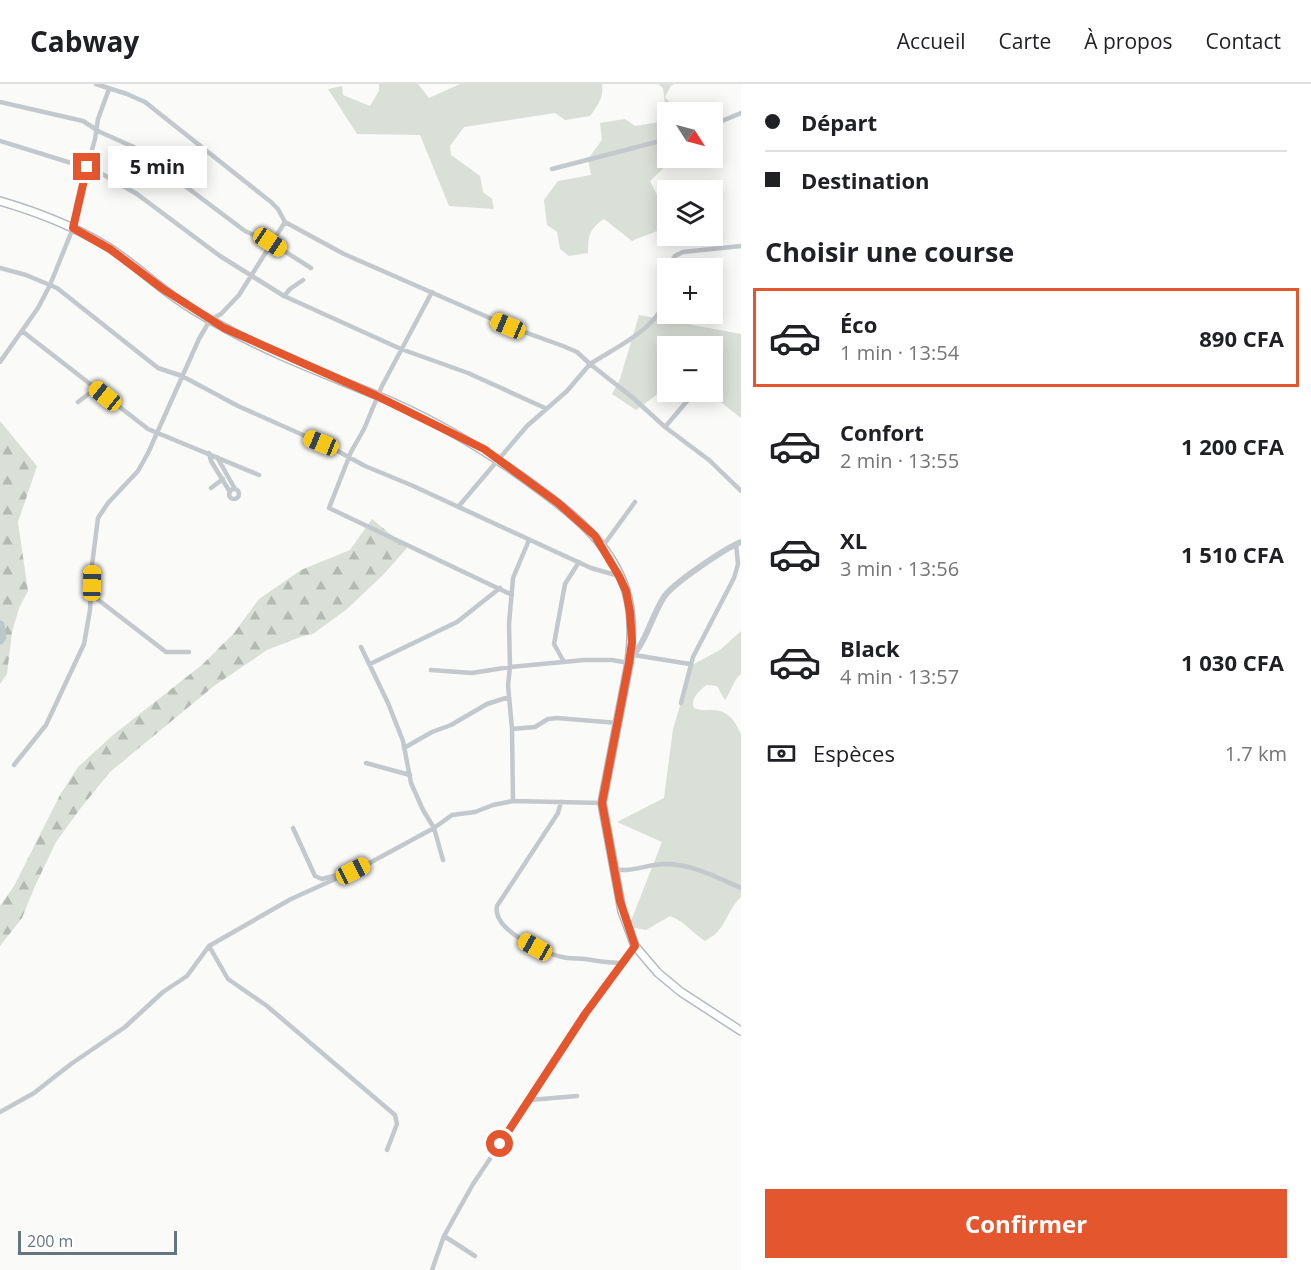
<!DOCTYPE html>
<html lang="fr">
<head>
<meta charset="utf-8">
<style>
  :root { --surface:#fff; --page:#f2f2f2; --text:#202124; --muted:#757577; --line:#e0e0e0; --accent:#e4572e }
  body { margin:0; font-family:"Open Sans",sans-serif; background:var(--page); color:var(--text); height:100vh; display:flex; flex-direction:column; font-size:22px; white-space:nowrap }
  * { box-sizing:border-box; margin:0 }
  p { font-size:20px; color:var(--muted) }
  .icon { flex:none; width:33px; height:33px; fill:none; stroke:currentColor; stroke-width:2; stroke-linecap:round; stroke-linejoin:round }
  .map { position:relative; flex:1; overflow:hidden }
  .sheet { display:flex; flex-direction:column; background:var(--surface); width:570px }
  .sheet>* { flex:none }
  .hud { display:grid; align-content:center; height:132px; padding:0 24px; background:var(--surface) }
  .needle { width:39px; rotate:126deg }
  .controls { position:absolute; left:657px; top:18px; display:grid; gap:12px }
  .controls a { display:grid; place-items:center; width:66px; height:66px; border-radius:0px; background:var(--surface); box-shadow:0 3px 15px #0003; font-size:30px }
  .scale { position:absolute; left:18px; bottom:15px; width:159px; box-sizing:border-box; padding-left:6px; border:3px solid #657683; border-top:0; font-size:16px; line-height:21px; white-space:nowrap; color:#657683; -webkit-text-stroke:4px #fff; paint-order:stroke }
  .end { position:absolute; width:27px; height:27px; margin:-14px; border:8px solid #e4572e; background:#fff; box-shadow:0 0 0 3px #fff }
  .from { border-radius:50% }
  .bubble { position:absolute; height:42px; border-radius:0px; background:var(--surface); box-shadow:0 3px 15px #0003; font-size:20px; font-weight:700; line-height:42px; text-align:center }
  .car { position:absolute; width:18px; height:36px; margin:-18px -9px; border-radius:8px; box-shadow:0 0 4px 2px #0007; background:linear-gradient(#f5c518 24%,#345 0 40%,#f5c518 0 76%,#345 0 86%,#f5c518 0) }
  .hud b { display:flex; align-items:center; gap:21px; height:57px; font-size:22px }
  .hud b+b { border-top:2px solid var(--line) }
  .hud i { width:15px; height:15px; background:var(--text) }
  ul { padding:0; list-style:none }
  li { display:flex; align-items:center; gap:18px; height:99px; margin:0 12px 9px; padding:0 12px; border:3px solid transparent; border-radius:0px }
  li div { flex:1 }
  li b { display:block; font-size:22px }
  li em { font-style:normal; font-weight:700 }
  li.selected { border-color:var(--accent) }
  li>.icon { width:54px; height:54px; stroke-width:1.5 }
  h2 { padding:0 24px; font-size:27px; line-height:72px }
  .pay { display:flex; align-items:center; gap:15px; height:66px; padding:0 24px; font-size:22px }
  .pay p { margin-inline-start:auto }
  .button { display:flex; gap:12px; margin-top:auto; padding:12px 24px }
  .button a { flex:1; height:69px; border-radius:0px; background:var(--accent); color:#fff; font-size:24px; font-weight:700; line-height:69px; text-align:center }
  header { display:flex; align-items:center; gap:36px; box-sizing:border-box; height:84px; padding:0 30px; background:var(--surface); border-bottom:2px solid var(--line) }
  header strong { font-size:28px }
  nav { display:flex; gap:33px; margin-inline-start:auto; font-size:21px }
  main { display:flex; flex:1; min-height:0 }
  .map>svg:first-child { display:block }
  .grass { fill:#dadfd7 }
  .forest { fill:url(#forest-firs) }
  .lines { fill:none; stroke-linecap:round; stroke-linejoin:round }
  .river { stroke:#bbc7cb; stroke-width:9 }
  .secondary-casing { stroke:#b3babf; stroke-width:10 }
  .minor { stroke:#c3c8cc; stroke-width:4.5 }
  .tertiary { stroke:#c3c8cc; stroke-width:6 }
  .secondary { stroke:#fff; stroke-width:7 }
  .route { stroke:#e4572e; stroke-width:8 }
</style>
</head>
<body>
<header>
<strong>Cabway</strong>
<nav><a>Accueil</a><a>Carte</a><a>À propos</a><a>Contact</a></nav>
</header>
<main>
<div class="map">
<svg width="741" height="1186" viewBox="0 0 741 1186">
  <defs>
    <pattern id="forest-firs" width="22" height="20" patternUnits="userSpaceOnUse" patternTransform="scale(1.5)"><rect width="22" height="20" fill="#dadfd7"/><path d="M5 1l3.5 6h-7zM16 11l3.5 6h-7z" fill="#b4b9b4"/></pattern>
  </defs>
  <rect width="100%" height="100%" fill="#fafaf8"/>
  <path class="grass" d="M379,0h39l11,14 31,-14h142c2,13 -4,21 -12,32l-25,4 -10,-7 -91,14 -14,19 1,9 29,21 3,16 9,7 2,10 -45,-3 -29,-71 -63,-1 -29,-45 14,-3 1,9 27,11 9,-15z
    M658,0h16l-3,2 -6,11 11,13 13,2h-21v46h6l-24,23 15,30 2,12c-6,9 -23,12 -35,18l-28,-22c-15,10 -16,17 -16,34l-19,3 -9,-7 -3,-17 -10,-7 -3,-25 14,-19 33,-6 -3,-16 14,-19 -2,-17 25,-4 10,7 24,-4 7,-10 -3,-24z
    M639,231l102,19v84l-33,-26h4v-46h-44l-1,41 -31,23 -24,-16 8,-15z
    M741,547v43c-7,5 -10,18 -16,26l-8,-14 -11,-1c-7,7 -16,13 -12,23 7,3 12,2 19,2 16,1 22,11 28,24v163c-16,15 -14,33 -36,44 -13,-8 -20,-20 -35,-25l-24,14 -11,-2 -8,3 35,-89 -45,-20 47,-24 9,-69 19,-64 28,-15z"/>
  <path class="forest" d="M0,337l37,45 -19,56 10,69 -9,17 -7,24 -5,42 -7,10z
    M372,435l35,29 -24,27 -36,34 -34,25 -10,2 -36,14 -53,36 -104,86 -30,37 -24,33 -21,44 -13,32 -22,28v-40l14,-20 46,-91 18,-28 35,-32 90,-71 31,-31 25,-34 42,-29 49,-20z"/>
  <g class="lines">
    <path class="river" d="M0,541l2,12 -2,3"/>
    <g class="secondary-casing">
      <path id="secondary" d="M0,117c38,11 74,25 108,46 19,12 36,27 54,41 20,16 42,29 65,41 47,26 99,45 149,66 60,25 112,56 164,95 37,27 72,56 86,101 7,23 6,49 3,72l-27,140 20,108 13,35 23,27 23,19 60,39"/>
    </g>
    <path class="minor" d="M96,0l31,10 18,8 126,100 7,7 7,13
      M0,18l83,19 17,11 36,16 16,9 25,23 68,51 25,11 41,26
      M712,41l29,-12
      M0,57l97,30 40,23 83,62 64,40 117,53 67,24 77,35
      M552,85l116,-30
      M0,184l26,7 31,13 101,80 24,8 56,30 94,42 33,18 46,19 180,83 28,8
      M668,184l7,-12 8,-4 58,-6
      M668,206c-5,37 -50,56 -78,74l42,33 33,30 44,33 32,31
      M432,208l-50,94 -18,43 -13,23 -22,56 183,87
      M284,212l6,-7 13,-9
      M22,247l126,98 111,46
      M0,278l38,-54 12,-23 23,-57 4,-25 18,-64 3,-20 11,-30
      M78,318l17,-13
      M665,343l23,-27
      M209,369l2,8 19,31
      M217,373l18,32
      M211,404l12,-9
      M229 410a5 5 0 1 1 10 0a5 5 0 1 1-10 0Z
      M603,462l32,-44
      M92,511l74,57h23
      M361,563l27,56 15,38 8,42 12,27 11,18 9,32
      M634,571l56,9
      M564,578l-10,-18 11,-60 14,-22
      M370,580l87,-42 43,-34
      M431,586l41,3 38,-6 74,-7h28l17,3
      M681,619l12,-46 41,-79 4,-14 -2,-20
      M512,645l23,-2 13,-8 9,-1 61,5
      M404,664l28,-16 19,-7 36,-21 22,-7
      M366,679l44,12
      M14,681l32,-40 38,-81 6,-34 2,-45 6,-47 10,-15 30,-32 10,-18 51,-114 11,-19 11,-6 18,-19 46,-73 59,32 164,72 55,20 14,6 13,12 -23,27 -40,35 -69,81
      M513,717l-1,-72 -4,-44 2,-18 -1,-43 4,-46 16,-38
      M561,718l-3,11 -61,93c-5,24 47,47 65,51 8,2 16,1 23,2 13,2 24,4 37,4
      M293,744l22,48 7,3 23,-6
      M614,785c17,4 33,-5 51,-5 28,0 51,13 76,24
      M209,862l19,33 39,27 128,109 2,9 -10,26
      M529,1016l48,-4
      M0,1028l34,-19 37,-29 54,-37 38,-35 24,-16 22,-30 82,-47 73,-33 70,-38 18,-13 23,-3 18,-7 20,-4 89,2
      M444,1152l31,20
      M432,1186l12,-34 29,-52 68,-101 44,-69 50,-68"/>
    <path class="tertiary" d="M630,575c17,-18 21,-42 34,-62 8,-13 63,-50 77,-55"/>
    <use href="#secondary" class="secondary"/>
  </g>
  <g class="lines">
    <path class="route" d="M87,83l-14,61 37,21 53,40 61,39 153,68 107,53 74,54 37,33 24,40 7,15 4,21 2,30 -3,21 -27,140 18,98 15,45 -50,68 -85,130"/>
  </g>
</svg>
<div class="controls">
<a><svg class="needle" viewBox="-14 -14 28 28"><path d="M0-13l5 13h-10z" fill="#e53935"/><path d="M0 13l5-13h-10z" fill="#757577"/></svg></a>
<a><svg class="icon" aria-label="layers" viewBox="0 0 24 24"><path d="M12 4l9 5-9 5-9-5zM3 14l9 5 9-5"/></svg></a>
<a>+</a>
<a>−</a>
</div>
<div class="scale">200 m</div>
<i class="end from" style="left:500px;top:1060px"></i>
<i class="end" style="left:87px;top:83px"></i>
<div class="bubble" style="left:108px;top:62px;width:99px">5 min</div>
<i class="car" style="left:270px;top:158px;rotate:124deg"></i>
<i class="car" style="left:508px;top:242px;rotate:293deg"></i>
<i class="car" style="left:105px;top:312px;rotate:309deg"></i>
<i class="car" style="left:321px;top:359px;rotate:292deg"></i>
<i class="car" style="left:92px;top:499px;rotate:1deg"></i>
<i class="car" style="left:353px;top:787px;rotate:63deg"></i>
<i class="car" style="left:535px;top:863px;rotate:299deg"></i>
</div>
<section class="sheet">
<div class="hud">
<b><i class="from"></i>Départ</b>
<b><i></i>Destination</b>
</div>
<h2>Choisir une course</h2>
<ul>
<li class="selected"><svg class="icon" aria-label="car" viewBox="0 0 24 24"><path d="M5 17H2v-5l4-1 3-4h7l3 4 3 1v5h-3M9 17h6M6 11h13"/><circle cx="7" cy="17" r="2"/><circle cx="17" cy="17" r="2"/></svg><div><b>Éco</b><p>1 min · 13:54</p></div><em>890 CFA</em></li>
<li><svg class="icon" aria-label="car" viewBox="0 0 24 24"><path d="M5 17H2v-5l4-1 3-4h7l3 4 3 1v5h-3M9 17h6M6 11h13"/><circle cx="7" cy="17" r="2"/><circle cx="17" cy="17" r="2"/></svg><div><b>Confort</b><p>2 min · 13:55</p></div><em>1 200 CFA</em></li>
<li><svg class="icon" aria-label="car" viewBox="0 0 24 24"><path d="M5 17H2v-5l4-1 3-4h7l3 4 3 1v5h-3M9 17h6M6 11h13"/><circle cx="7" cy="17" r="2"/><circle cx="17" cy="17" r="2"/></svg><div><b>XL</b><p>3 min · 13:56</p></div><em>1 510 CFA</em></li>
<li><svg class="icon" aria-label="car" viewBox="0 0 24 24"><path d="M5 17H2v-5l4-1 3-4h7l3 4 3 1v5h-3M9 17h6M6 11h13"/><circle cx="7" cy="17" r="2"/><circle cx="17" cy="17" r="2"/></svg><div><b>Black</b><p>4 min · 13:57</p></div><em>1 030 CFA</em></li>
</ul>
<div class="pay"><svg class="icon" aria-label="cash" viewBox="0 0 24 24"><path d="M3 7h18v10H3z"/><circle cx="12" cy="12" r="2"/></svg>Espèces<p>1.7 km</p></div>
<div class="button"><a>Confirmer</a></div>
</section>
</main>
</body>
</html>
